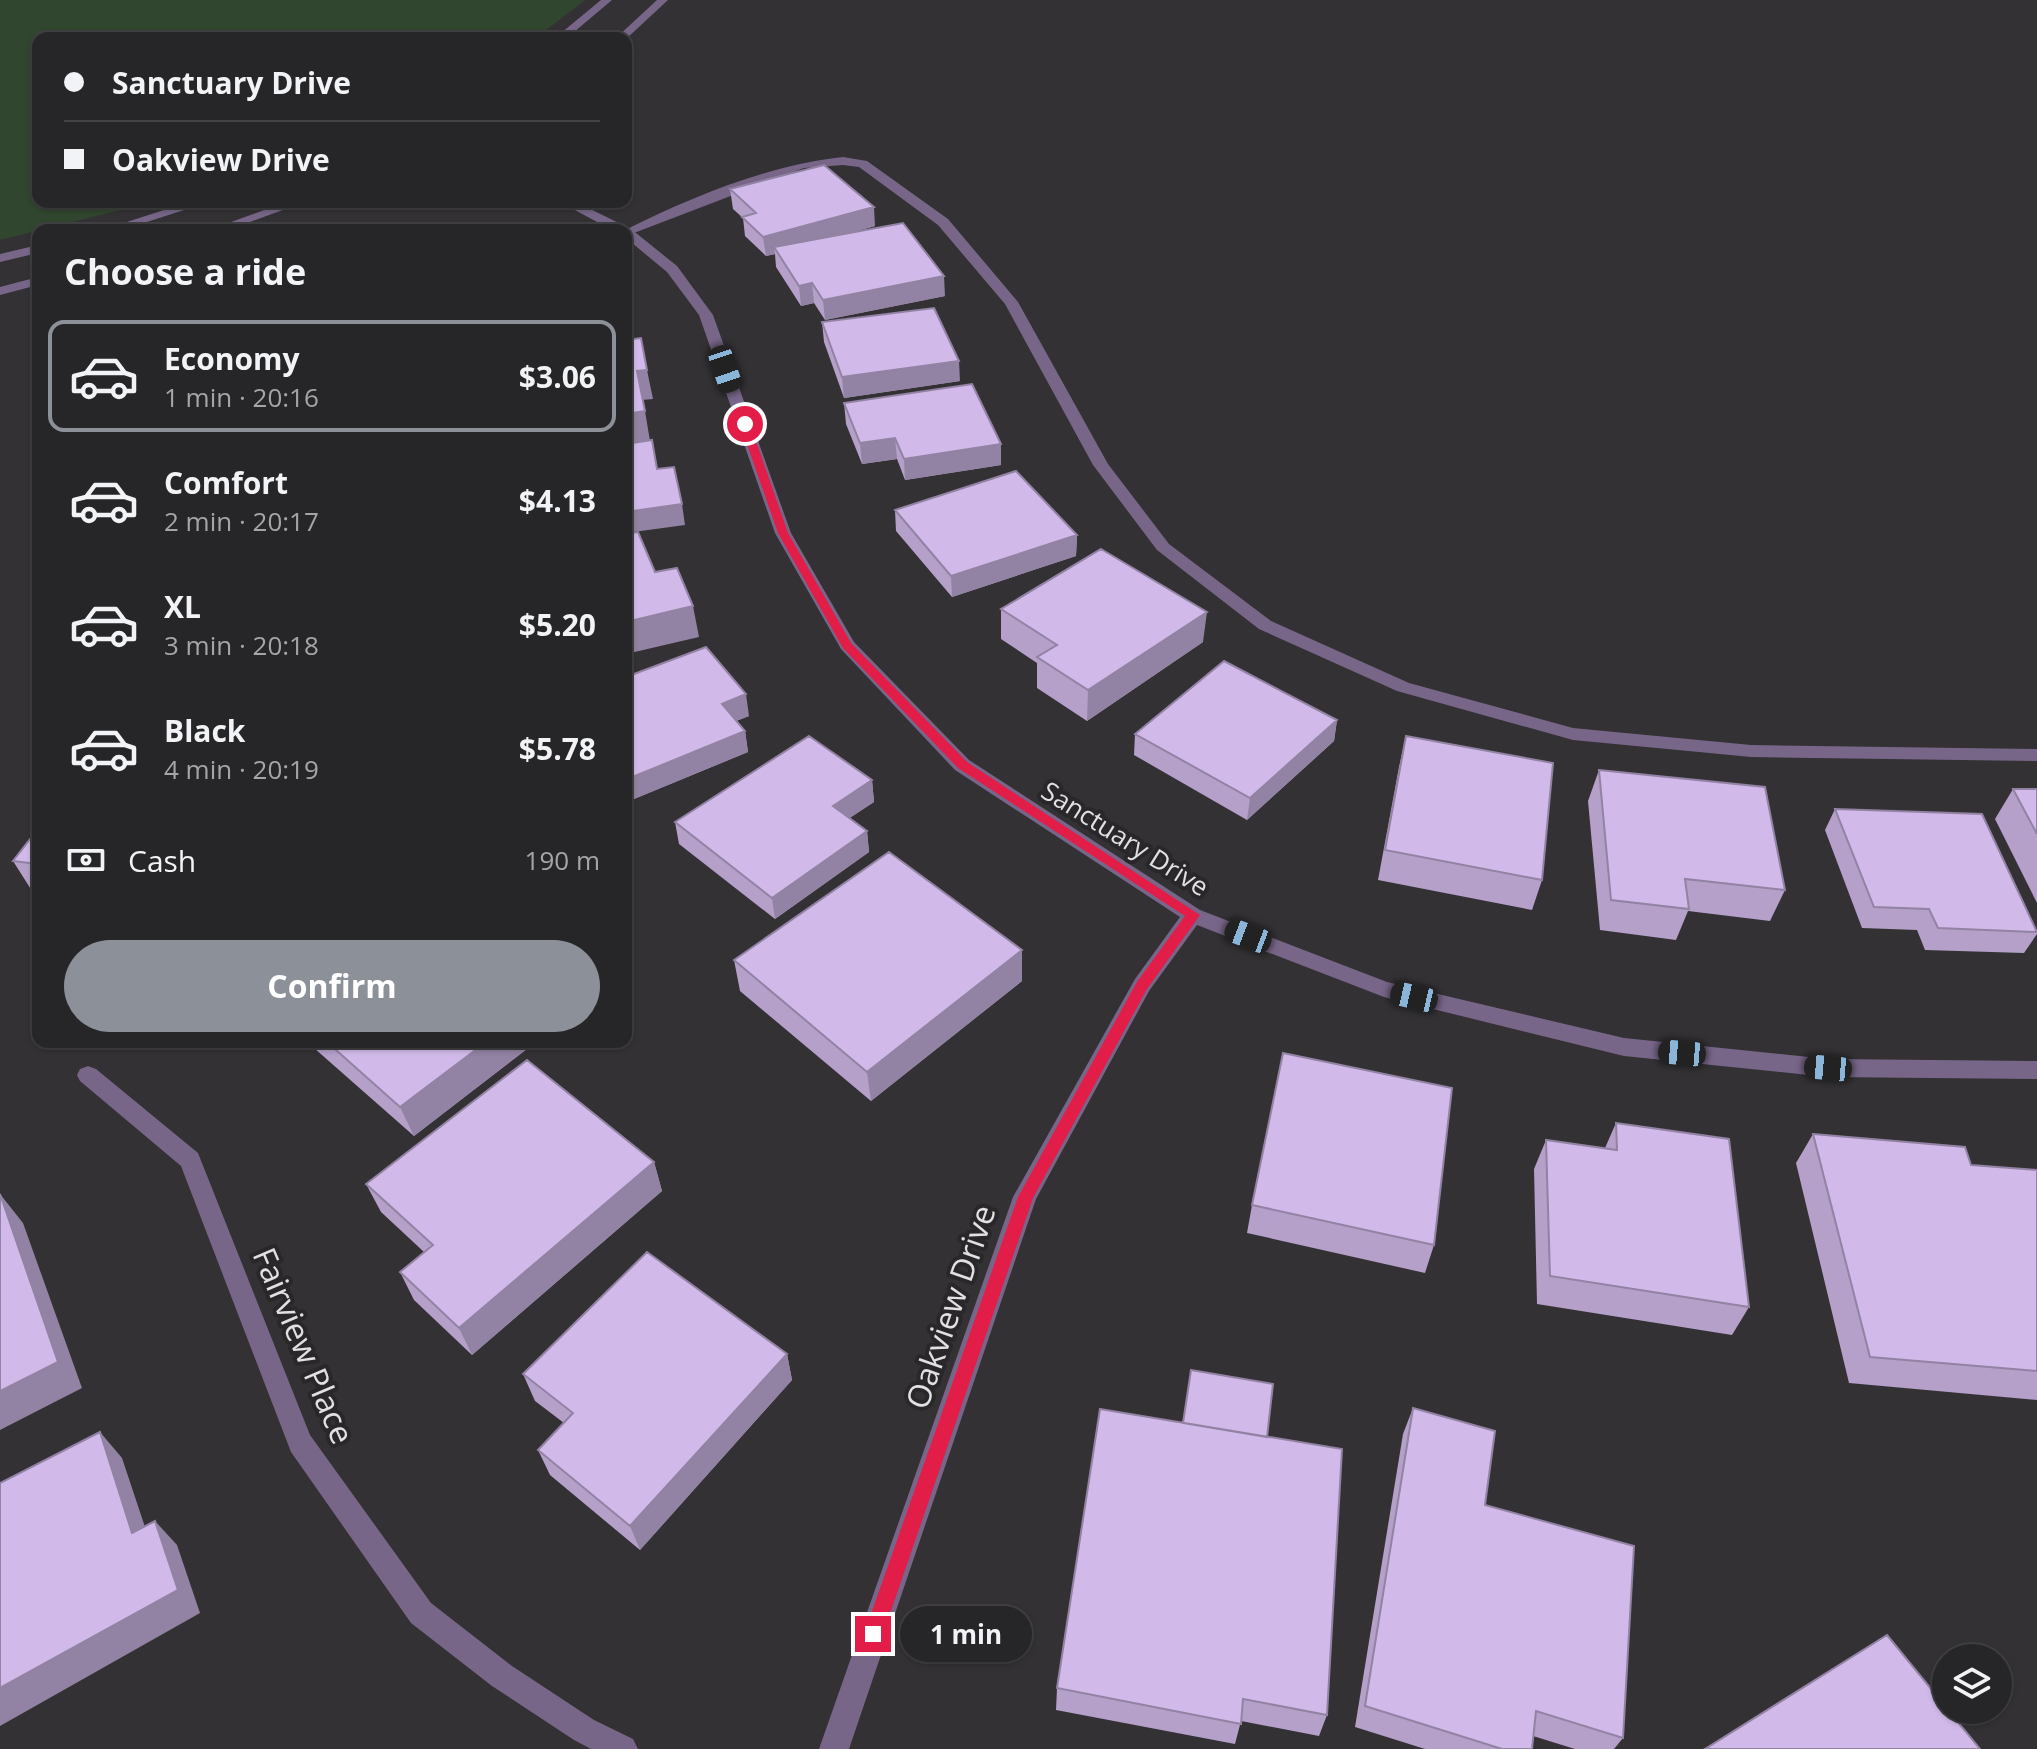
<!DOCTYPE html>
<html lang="en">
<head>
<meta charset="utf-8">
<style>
  :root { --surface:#262527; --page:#2e2d2f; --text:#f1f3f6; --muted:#a4a5a7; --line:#424244; --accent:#8c9099 }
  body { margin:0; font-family:"Open Sans",sans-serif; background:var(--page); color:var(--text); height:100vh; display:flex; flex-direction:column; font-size:30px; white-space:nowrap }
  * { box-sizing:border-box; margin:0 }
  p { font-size:26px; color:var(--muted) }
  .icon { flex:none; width:44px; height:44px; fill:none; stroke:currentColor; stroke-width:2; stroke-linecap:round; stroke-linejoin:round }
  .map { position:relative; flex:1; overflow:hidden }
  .panel { position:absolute; left:32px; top:224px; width:600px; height:824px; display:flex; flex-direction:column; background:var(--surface); border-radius:16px; box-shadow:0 2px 6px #0004,0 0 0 2px var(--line) }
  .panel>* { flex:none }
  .hud { position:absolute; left:32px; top:32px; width:600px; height:176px; border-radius:16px; box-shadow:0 2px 6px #0004,0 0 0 2px var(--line); display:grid; align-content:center; height:176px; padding:0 32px; background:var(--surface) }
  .fabs { position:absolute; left:1932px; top:1644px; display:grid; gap:16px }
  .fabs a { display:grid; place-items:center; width:80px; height:80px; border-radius:50%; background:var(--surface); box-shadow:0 2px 6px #0004,0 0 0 2px var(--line); font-size:40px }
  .end { position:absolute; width:36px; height:36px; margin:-18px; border:10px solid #e11d48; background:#fff; box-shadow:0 0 0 4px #fff }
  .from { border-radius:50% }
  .bubble { position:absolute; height:56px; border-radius:28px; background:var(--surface); box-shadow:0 2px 6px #0004,0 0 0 2px var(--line); font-size:26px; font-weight:700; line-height:56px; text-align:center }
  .car { position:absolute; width:24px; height:48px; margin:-24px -12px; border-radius:10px; box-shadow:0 0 6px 2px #0007; background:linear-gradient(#222 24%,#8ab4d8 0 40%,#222 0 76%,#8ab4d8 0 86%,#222 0) }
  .hud b { display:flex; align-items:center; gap:28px; height:76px; font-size:30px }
  .hud b+b { border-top:2px solid var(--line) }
  .hud i { width:20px; height:20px; background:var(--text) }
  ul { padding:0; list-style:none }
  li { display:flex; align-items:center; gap:24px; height:112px; margin:0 16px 12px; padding:0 16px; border:4px solid transparent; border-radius:16px }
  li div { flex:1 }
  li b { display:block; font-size:30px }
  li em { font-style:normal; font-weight:700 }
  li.on { border-color:var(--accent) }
  li>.icon { width:72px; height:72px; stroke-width:1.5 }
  h2 { padding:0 32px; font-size:36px; line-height:96px }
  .pay { display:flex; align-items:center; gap:20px; height:88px; padding:0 32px; font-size:30px }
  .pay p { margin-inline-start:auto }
  .action { display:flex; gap:16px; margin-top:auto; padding:16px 32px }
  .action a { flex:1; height:92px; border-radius:48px; background:var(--accent); color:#fff; font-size:32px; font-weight:700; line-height:92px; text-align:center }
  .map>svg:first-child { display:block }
  .green { fill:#31462e }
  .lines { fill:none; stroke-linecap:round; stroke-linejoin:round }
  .service { fill:#786689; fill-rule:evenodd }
  .minor { fill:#786689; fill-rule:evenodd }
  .tertiary { fill:#786689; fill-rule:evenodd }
  .wall { fill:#b4a0c8 }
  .shaded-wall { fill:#9282a3 }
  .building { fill:#d1bae9; stroke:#9282a3; stroke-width:2 }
  .route { fill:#e11d48 }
  .labels { text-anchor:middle; stroke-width:8; stroke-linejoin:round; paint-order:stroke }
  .street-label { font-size:26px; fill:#e1e0e2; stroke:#29272a }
  .near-street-label { font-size:32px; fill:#e1e0e2; stroke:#29272a }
</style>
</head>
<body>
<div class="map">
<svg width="2037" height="1749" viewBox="0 0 2037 1749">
  <rect width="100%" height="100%" fill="#333134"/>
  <path class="green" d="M0,0h585l-49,38h-498v164h115l-153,38z"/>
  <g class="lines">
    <path class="service" d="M843,157l24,4 81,58 70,83 90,162 61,80 102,77 138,62 164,45 178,17 286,4v12l-286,-4 -178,-17 -176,-49 -138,-62 -102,-79 -64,-85 -88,-161 -67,-79 -79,-58 -16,-2 -39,3 -178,68 -1,-6c67,-33 143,-65 218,-73z"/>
    <path class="minor" d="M560,202h16l55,27 46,37 36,49 78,218 63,109 115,118 231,150 187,72 237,56 204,21 209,2v18l-209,-2 -204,-21 -240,-59 -187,-72 -48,66 -113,208 -187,550h-30l194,-552 122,-218 45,-62 -225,-147 -114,-121 -66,-116 -76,-218 -32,-43 -41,-34v-8h-14z
      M88,1066l8,3 102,84 112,282 121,168 81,63 82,54 39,19 5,10h-47l-17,-9 -82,-54 -81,-63 -120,-171 -110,-286 -101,-85 -3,-6 3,-6z"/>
    <path class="tertiary" d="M601,0h11l-45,38h-12z
      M657,0h11l-42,39 -10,-1z
      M189,202h20l-87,28h-20z
      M286,202h19l-77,28h-19z
      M38,245v8l-38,9v-8z
      M38,277v8l-38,10v-8z"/>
  </g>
  <path class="wall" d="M730,189l145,37 -22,6 92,64 -120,24 -11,-17 -13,3 -25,-39 -1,-13 -9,2 -21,-20 -2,-18 -10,-9z
    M822,322l138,59 -116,17 -20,-56z
    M844,403l157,41v21l-96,15 -8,-21 -35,5 -16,-40z
    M895,510l182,25 -1,21 -124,41 -56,-66z
    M1001,609l202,33 -116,79 -50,-33v-25l-36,-24z
    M626,677l123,39 -13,5 9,10 3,21 -114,47 -8,-12z
    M1337,720l-3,21 -87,79 -113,-65 1,-21z
    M1406,736l136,144 -10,30 -154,-30 21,-113z
    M1599,770l186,120 -15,31 -82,-10 -12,29 -76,-10 -12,-129z
    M872,780l2,22 -25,16 18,13 2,21 -94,67 -96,-75 -4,-22z
    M2013,789h24v114l-42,-84z
    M1835,809l202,121v4l-13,19 -99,-3 -8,-20 -55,-2 -37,-98z
    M38,829v63l-6,-1 -19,-30z
    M1022,950v31l-151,120 -131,-110 -6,-31z
    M311,1042h225l-122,94 -100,-88z
    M1616,1123l133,184 -17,28 -195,-31 -3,-135 12,-29 59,8z
    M1813,1134l158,31 66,5v230l-188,-17 -53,-220z
    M654,1162l8,29 -190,164 -58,-55 -14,-28 24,-20 -43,-40 -15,-28z
    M1252,1205l182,40 -9,28 -178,-40z
    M787,1354l5,26 -152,170 -90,-75 -12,-25 26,-27 -29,-22 -12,-27z
    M1413,1408l72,97 138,233 -9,11h-39l-42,-13 -1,13h-107l-70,-22 48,-293z
    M1267,1437l60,278 -8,21 -78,-15 -6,23 -179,-34 1,-22z"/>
  <path class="shaded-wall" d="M874,207l1,19 -97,27 -4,-6 1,7 -9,2 -3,-19z
    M944,276l1,20 -120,24 -2,-20z
    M812,283l2,20 -13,3 -2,-20z
    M959,361l1,20 -116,17 -2,-21z
    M647,370l6,29 -11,1 -5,-29z
    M645,411l5,30 -24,3v-30z
    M895,438l2,21 -35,5 -2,-21z
    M1001,444v21l-96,15 -1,-21z
    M682,504l3,21 -59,8v-21z
    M1077,535l-1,21 -124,41 -1,-21z
    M693,606l6,31 -73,17v-32z
    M1207,612l-4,30 -116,79 1,-31z
    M746,694l3,22 -23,9 -4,-21z
    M1337,720l-3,21 -87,79 3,-22z
    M745,731l3,21 -114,47 -4,-21z
    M872,780l2,22 -39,26 -2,-22z
    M867,831l2,21 -94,67 -3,-21z
    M1022,950v31l-151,120 -4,-29z
    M486,1042h50l-122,94 -14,-29z
    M654,1162l8,29 -190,164 -13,-27z
    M0,1194l23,29 59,165 -82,42z
    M787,1354l5,26 -152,170 -10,-24z
    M100,1432l22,26 33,99 -23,-24z
    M155,1521l22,24 23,68 -200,113v-38z"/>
  <path class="building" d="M824,165l50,42 -111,30 -21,-20 14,-4 -26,-24z
    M903,223l41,53 -121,24 -11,-17 -13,3 -25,-39z
    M934,308l25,53 -117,16 -20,-55z
    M641,338l6,32 -10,1 8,40 -19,3v-74z
    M972,384l29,60 -97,15 -9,-21 -35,5 -16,-40z
    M652,440l5,29 17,-2 8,37 -56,8v-68z
    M1016,471l61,64 -126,41 -56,-66z
    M638,532l17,40 22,-4 16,38 -67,16v-88z
    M1101,549l106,63 -119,78 -51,-33 20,-12 -56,-36z
    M706,647l40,47 -24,10 23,27 -115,47 -4,-5v-96z
    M1224,661l113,59 -87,78 -115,-64z
    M809,736l63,44 -39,26 34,25 -95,67 -97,-76z
    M1406,736l147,27 -11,117 -157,-30z
    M1599,770l166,17 20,103 -100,-11 4,30 -78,-9z
    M2013,789h24v45z
    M1835,809l147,5 55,118 -99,-4 -9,-19 -55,-2z
    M38,829v35l-25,-3z
    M889,852l133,98 -155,122 -133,-112z
    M327,1042h159l-86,65z
    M1283,1053l169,35 -18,157 -182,-40z
    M527,1060l127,102 -195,166 -59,-56 33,-27 -67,-61z
    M1616,1123l113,16 20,168 -199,-31 -4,-136 71,10z
    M1813,1134l152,13 6,18 66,5v201l-167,-14z
    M0,1194l58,168 -58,29z
    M647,1252l140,102 -157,172 -92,-76 35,-37 -50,-39z
    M1191,1370l82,14 -6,53 -84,-14z
    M1413,1408l82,23 -10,74 149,41 -11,192 -87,-27 -4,38h-30l-137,-43z
    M1100,1409l242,40 -15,266 -84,-16 -2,25 -184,-36z
    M100,1432l32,101 23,-12 23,69 -178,98v-205z
    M1887,1635l59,72v3h2l32,39h-275z"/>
  <path class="route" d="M745,421l5,3 38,109 63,110 116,119 233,153 -53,74 -114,209 -150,436 -3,6 -7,3 -6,-3 -3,-6 154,-437 119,-215 48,-66 -227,-148 -115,-120 -65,-115 -38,-109z"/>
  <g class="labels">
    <g class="street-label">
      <text transform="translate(1125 839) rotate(32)" y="9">Sanctuary Drive</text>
    </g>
    <g class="near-street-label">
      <text transform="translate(951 1307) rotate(-71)" y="11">Oakview Drive</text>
      <text transform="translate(303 1346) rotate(67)" y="11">Fairview Place</text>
    </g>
  </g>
</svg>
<div class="fabs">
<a><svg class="icon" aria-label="layers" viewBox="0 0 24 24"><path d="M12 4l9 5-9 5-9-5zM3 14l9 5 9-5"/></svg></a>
</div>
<i class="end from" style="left:745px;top:424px"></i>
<i class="end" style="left:873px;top:1634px"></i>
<div class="bubble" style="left:900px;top:1606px;width:132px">1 min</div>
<i class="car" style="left:725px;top:369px;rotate:161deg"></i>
<i class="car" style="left:1248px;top:936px;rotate:291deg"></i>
<i class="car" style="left:1414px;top:997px;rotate:283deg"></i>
<i class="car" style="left:1682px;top:1053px;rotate:275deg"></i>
<i class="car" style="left:1828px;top:1068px;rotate:275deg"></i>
<div class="hud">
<b><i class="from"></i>Sanctuary Drive</b>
<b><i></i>Oakview Drive</b>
</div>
<section class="panel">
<h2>Choose a ride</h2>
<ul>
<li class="on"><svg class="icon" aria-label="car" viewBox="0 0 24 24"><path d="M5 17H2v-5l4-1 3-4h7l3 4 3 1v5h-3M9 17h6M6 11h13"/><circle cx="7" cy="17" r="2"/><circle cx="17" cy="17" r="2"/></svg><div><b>Economy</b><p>1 min · 20:16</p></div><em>$3.06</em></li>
<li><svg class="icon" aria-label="car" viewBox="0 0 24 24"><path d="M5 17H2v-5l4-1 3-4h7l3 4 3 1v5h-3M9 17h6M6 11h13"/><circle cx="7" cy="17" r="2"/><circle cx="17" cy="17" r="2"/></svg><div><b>Comfort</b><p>2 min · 20:17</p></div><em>$4.13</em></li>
<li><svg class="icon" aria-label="car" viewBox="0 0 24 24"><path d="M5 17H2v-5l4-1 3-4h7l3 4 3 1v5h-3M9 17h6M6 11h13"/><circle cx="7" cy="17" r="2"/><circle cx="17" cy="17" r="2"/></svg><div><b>XL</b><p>3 min · 20:18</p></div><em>$5.20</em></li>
<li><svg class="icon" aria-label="car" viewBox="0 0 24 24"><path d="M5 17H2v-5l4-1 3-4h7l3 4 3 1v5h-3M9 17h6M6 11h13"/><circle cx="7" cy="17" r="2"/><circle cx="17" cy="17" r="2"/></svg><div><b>Black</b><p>4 min · 20:19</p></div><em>$5.78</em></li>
</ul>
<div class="pay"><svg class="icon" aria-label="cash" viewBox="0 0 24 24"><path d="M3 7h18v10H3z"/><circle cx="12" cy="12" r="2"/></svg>Cash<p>190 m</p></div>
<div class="action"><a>Confirm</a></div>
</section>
</div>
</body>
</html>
